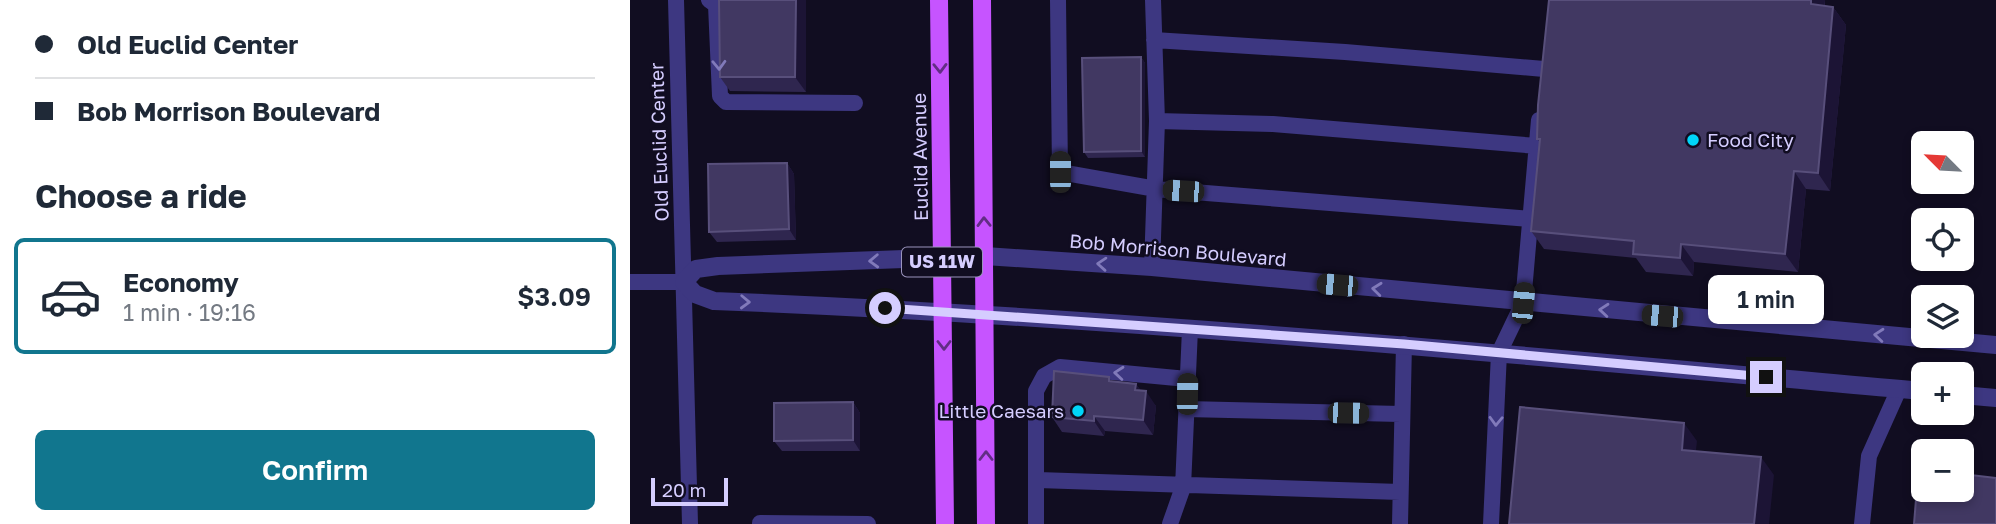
<!DOCTYPE html>
<html lang="en">
<head>
<meta charset="utf-8">
<style>
  :root { --surface:#fff; --page:#f6f6f7; --text:#1f2937; --muted:#747a83; --line:#e0e1e3; --accent:#11768e }
  body { margin:0; font-family:"Golos Text",sans-serif; background:var(--page); color:var(--text); height:100vh; display:flex; flex-direction:column; font-size:26px; white-space:nowrap }
  * { box-sizing:border-box; margin:0 }
  p { font-size:23px; color:var(--muted) }
  .icon { flex:none; width:38px; height:38px; fill:none; stroke:currentColor; stroke-width:2; stroke-linecap:round; stroke-linejoin:round }
  .map { position:relative; flex:1; overflow:hidden }
  .sheet { display:flex; flex-direction:column; background:var(--surface); width:630px }
  .sheet>* { flex:none }
  .top-card { display:grid; align-content:center; height:154px; padding:0 35px; background:var(--surface) }
  .needle { width:46px; rotate:294deg }
  .buttons { position:absolute; left:1281px; top:131px; display:grid; gap:14px }
  .buttons a { display:grid; place-items:center; width:63px; height:63px; border-radius:10px; background:var(--surface); box-shadow:0 4px 10px #0003; font-size:35px }
  .scale { position:absolute; left:21px; bottom:18px; width:77px; box-sizing:border-box; padding-left:7px; border:4px solid #d5cdff; border-top:0; font-size:19px; line-height:24px; white-space:nowrap; color:#d5cdff; -webkit-text-stroke:5px #110d21; paint-order:stroke }
  .end { position:absolute; width:32px; height:32px; margin:-16px; border:9px solid #d5cdff; background:#111; box-shadow:0 0 0 4px #111 }
  .from { border-radius:50% }
  .bubble { position:absolute; height:49px; border-radius:10px; background:var(--surface); box-shadow:0 4px 10px #0003; font-size:23px; font-weight:600; line-height:49px; text-align:center }
  .car { position:absolute; width:21px; height:42px; margin:-21px -10px; border-radius:9px; box-shadow:0 0 5px 2px #0007; background:linear-gradient(#222 24%,#8ab4d8 0 40%,#222 0 76%,#8ab4d8 0 86%,#222 0) }
  .top-card b { display:flex; align-items:center; gap:24px; height:66px; font-size:26px }
  .top-card b+b { border-top:2px solid var(--line) }
  .top-card i { width:18px; height:18px; background:var(--text) }
  ul { padding:0; list-style:none }
  li { display:flex; align-items:center; gap:21px; height:116px; margin:0 14px 10px; padding:0 21px; border:4px solid transparent; border-radius:10px }
  li div { flex:1 }
  li b { display:block; font-size:26px }
  li em { font-style:normal; font-weight:600 }
  li.current { border-color:var(--accent) }
  li>.icon { width:63px; height:63px; stroke-width:1.5 }
  h2 { padding:0 35px; font-size:32px; line-height:84px }
  .primary-button { display:flex; gap:14px; margin-top:auto; padding:14px 35px }
  .primary-button a { flex:1; height:80px; border-radius:10px; background:var(--accent); color:#fff; font-size:28px; font-weight:600; line-height:80px; text-align:center }
  main { display:flex; flex:1; min-height:0 }
  .map>svg:first-child { display:block }
  .lines { fill:none; stroke-linecap:round; stroke-linejoin:round }
  .service { stroke:#3d3781; stroke-width:16 }
  .minor { stroke:#3d3781; stroke-width:18 }
  .primary { stroke:#c654ff; stroke-width:18 }
  .wall { fill:#2f264f }
  .shaded-wall { fill:#1c1435 }
  .building { fill:#413862; stroke:#584f7b; stroke-width:2 }
  .oneway { stroke:#817aba }
  .oneway2 { stroke:#622d85 }
  .route { stroke:#d5cdff; stroke-width:9 }
  .poi-dot { fill:#00d5f8; stroke:#110d21; stroke-width:2.5 }
  .labels { text-anchor:middle; stroke-width:5; stroke-linejoin:round; paint-order:stroke }
  .shield { fill:#110d21; stroke:#9a93bc; stroke-width:2 }
  .shield-label { font-size:18px; font-weight:bold; fill:#d5cdff }
  .poi-label { font-size:19px; fill:#d5cdff; stroke:#110d21; text-anchor:start }
  .street-label { font-size:19px; fill:#d5cdff; stroke:#110d21 }
</style>
</head>
<body>
<main>
<section class="sheet">
<div class="top-card">
<b><i class="from"></i>Old Euclid Center</b>
<b><i></i>Bob Morrison Boulevard</b>
</div>
<h2>Choose a ride</h2>
<ul>
<li class="current"><svg class="icon" aria-label="car" viewBox="0 0 24 24"><path d="M5 17H2v-5l4-1 3-4h7l3 4 3 1v5h-3M9 17h6M6 11h13"/><circle cx="7" cy="17" r="2"/><circle cx="17" cy="17" r="2"/></svg><div><b>Economy</b><p>1 min · 19:16</p></div><em>$3.09</em></li>
</ul>
<div class="primary-button"><a>Confirm</a></div>
</section>
<div class="map">
<svg width="1366" height="524" viewBox="0 0 1366 524">
  <rect width="100%" height="100%" fill="#110d21"/>
  <g class="lines">
    <path class="service" d="M46,0l14,524
      M79,0l7,5 4,91 6,6 129,1
      M428,0l2,172 96,17 375,30
      M524,40l191,12 199,17
      M527,121l116,3 264,22
      M522,267l5,-146 -4,-121
      M0,282h54
      M556,409l215,5
      M408,480l362,12
      M130,523l108,1
      M406,524v-133l8,-15 16,-9 127,12
      M540,524l13,-37 7,-158
      M770,524l4,-180
      M861,524l8,-171 24,-50 16,-183
      M1232,524l7,-68 30,-67"/>
    <path class="minor" d="M1293,391c-403,-36 -805,-74 -1209,-90l-19,-7 -11,-12 12,-13 22,-3 267,-10 167,11 844,78
      M1332,395l34,3"/>
    <path class="primary" d="M309,0l6,524
      M352,0l4,524"/>
  </g>
  <path class="wall" d="M176,0v92l-76,-1 -10,-14z
    M919,0h276v6l8,1 13,18 -16,166 -24,-2 -8,83 -104,-10 -1,14 -47,-4 -10,-14 -92,-9 -13,-18 9,-89 -3,-3z
    M511,57l4,6v94l-57,1 -4,-6z
    M157,163l7,11 2,66 -79,2 -8,-10z
    M483,382l23,2 5,7 15,15 -3,29 -48,-4 -1,5 -42,-4 -10,-15z
    M223,402l7,11v38h-78l-8,-10z"/>
  <path class="shaded-wall" d="M166,0h10v92l-11,-15z
    M1181,0h14l-2,22 -12,-18z
    M1203,7l13,18 -16,166 -12,-18z
    M511,57l4,6v94l-4,-6z
    M157,163l7,11 2,66 -7,-11z
    M1164,171l12,18 -8,83 -13,-18z
    M1051,244l13,18 -1,14 -13,-18z
    M506,384l9,13 1,-6 10,15 -3,29 -10,-15 -8,-30z
    M223,402l7,11v38l-7,-11z
    M464,416l11,15 -1,5 -10,-15z
    M1054,423l13,18 -3,27 -12,-18z
    M1131,457l13,18 -5,49h-15z"/>
  <path class="building" d="M89,0h77l-1,77h-75z
    M919,0h262v4l22,3 -15,166 -24,-2 -9,83 -104,-10 -1,14 -47,-4 1,-13 -103,-10 9,-92h-3l1,-34z
    M511,57v94l-57,1 -2,-94z
    M157,163l2,66 -80,3 -1,-68z
    M424,371l55,6v4l27,3 -1,6 11,1 -3,29 -49,-4v5l-42,-4z
    M223,402v38l-79,1v-38z
    M890,407l164,16 -2,27 79,7 -7,67h-245z
    M1332,474l34,4v46h-82l4,-49 5,1v14h39z"/>
  <defs><path id="oneway-chevron" d="M-2-3.5L2.5 0L-2 3.5" fill="none" stroke-width="1.6" stroke-linecap="round" stroke-linejoin="round" transform="scale(1.75)"/></defs>
  <g class="oneway">
    <use href="#oneway-chevron" transform="translate(89 65) rotate(88)"/>
    <use href="#oneway-chevron" transform="translate(244 261) rotate(178)"/>
    <use href="#oneway-chevron" transform="translate(472 264) rotate(-176)"/>
    <use href="#oneway-chevron" transform="translate(747 289) rotate(-174)"/>
    <use href="#oneway-chevron" transform="translate(115 302) rotate(2)"/>
    <use href="#oneway-chevron" transform="translate(974 310) rotate(-175)"/>
    <use href="#oneway-chevron" transform="translate(1249 335) rotate(-175)"/>
    <use href="#oneway-chevron" transform="translate(489 373) rotate(-175)"/>
    <use href="#oneway-chevron" transform="translate(866 421) rotate(92)"/>
  </g>
  <g class="oneway2">
    <use href="#oneway-chevron" transform="translate(310 68) rotate(89)"/>
    <use href="#oneway-chevron" transform="translate(354 222) rotate(-91)"/>
    <use href="#oneway-chevron" transform="translate(314 345) rotate(90)"/>
    <use href="#oneway-chevron" transform="translate(356 456) rotate(-90)"/>
  </g>
  <g class="lines">
    <path class="route" d="M255,308l519,36 362,33"/>
  </g>
  <g class="poi-dot">
    <circle cx="1063" cy="140" r="7"/>
    <circle cx="448" cy="411" r="7"/>
  </g>
  <g class="labels">
    <rect class="shield" x="272" y="247.5" width="80" height="29" rx="5"/>
    <g class="shield-label">
      <text x="312" y="268">US 11W</text>
    </g>
    <g class="poi-label">
      <text x="1077" y="147">Food City</text>
      <text x="434" y="418" text-anchor="end">Little Caesars</text>
    </g>
    <g class="street-label">
      <text transform="translate(29 142) rotate(-92)" y="7">Old Euclid Center</text>
      <text transform="translate(290 157) rotate(-91)" y="7">Euclid Avenue</text>
      <text transform="translate(548 250) rotate(5)" y="7">Bob Morrison Boulevard</text>
    </g>
  </g>
</svg>
<div class="buttons">
<a><svg class="needle" viewBox="-14 -14 28 28"><path d="M0-13l5 13h-10z" fill="#e53935"/><path d="M0 13l5-13h-10z" fill="#747a83"/></svg></a>
<a><svg class="icon" aria-label="locate" viewBox="0 0 24 24"><circle cx="12" cy="12" r="6"/><path d="M12 2v4M12 18v4M2 12h4M18 12h4"/></svg></a>
<a><svg class="icon" aria-label="layers" viewBox="0 0 24 24"><path d="M12 4l9 5-9 5-9-5zM3 14l9 5 9-5"/></svg></a>
<a>+</a>
<a>−</a>
</div>
<div class="scale">20 m</div>
<i class="end from" style="left:255px;top:308px"></i>
<i class="end" style="left:1136px;top:377px"></i>
<div class="bubble" style="left:1078px;top:275px;width:116px">1 min</div>
<i class="car" style="left:430px;top:172px;rotate:0deg"></i>
<i class="car" style="left:553px;top:191px;rotate:274deg"></i>
<i class="car" style="left:707px;top:285px;rotate:275deg"></i>
<i class="car" style="left:893px;top:303px;rotate:5deg"></i>
<i class="car" style="left:1032px;top:316px;rotate:275deg"></i>
<i class="car" style="left:557px;top:394px;rotate:1deg"></i>
<i class="car" style="left:718px;top:413px;rotate:91deg"></i>
</div>
</main>
</body>
</html>
